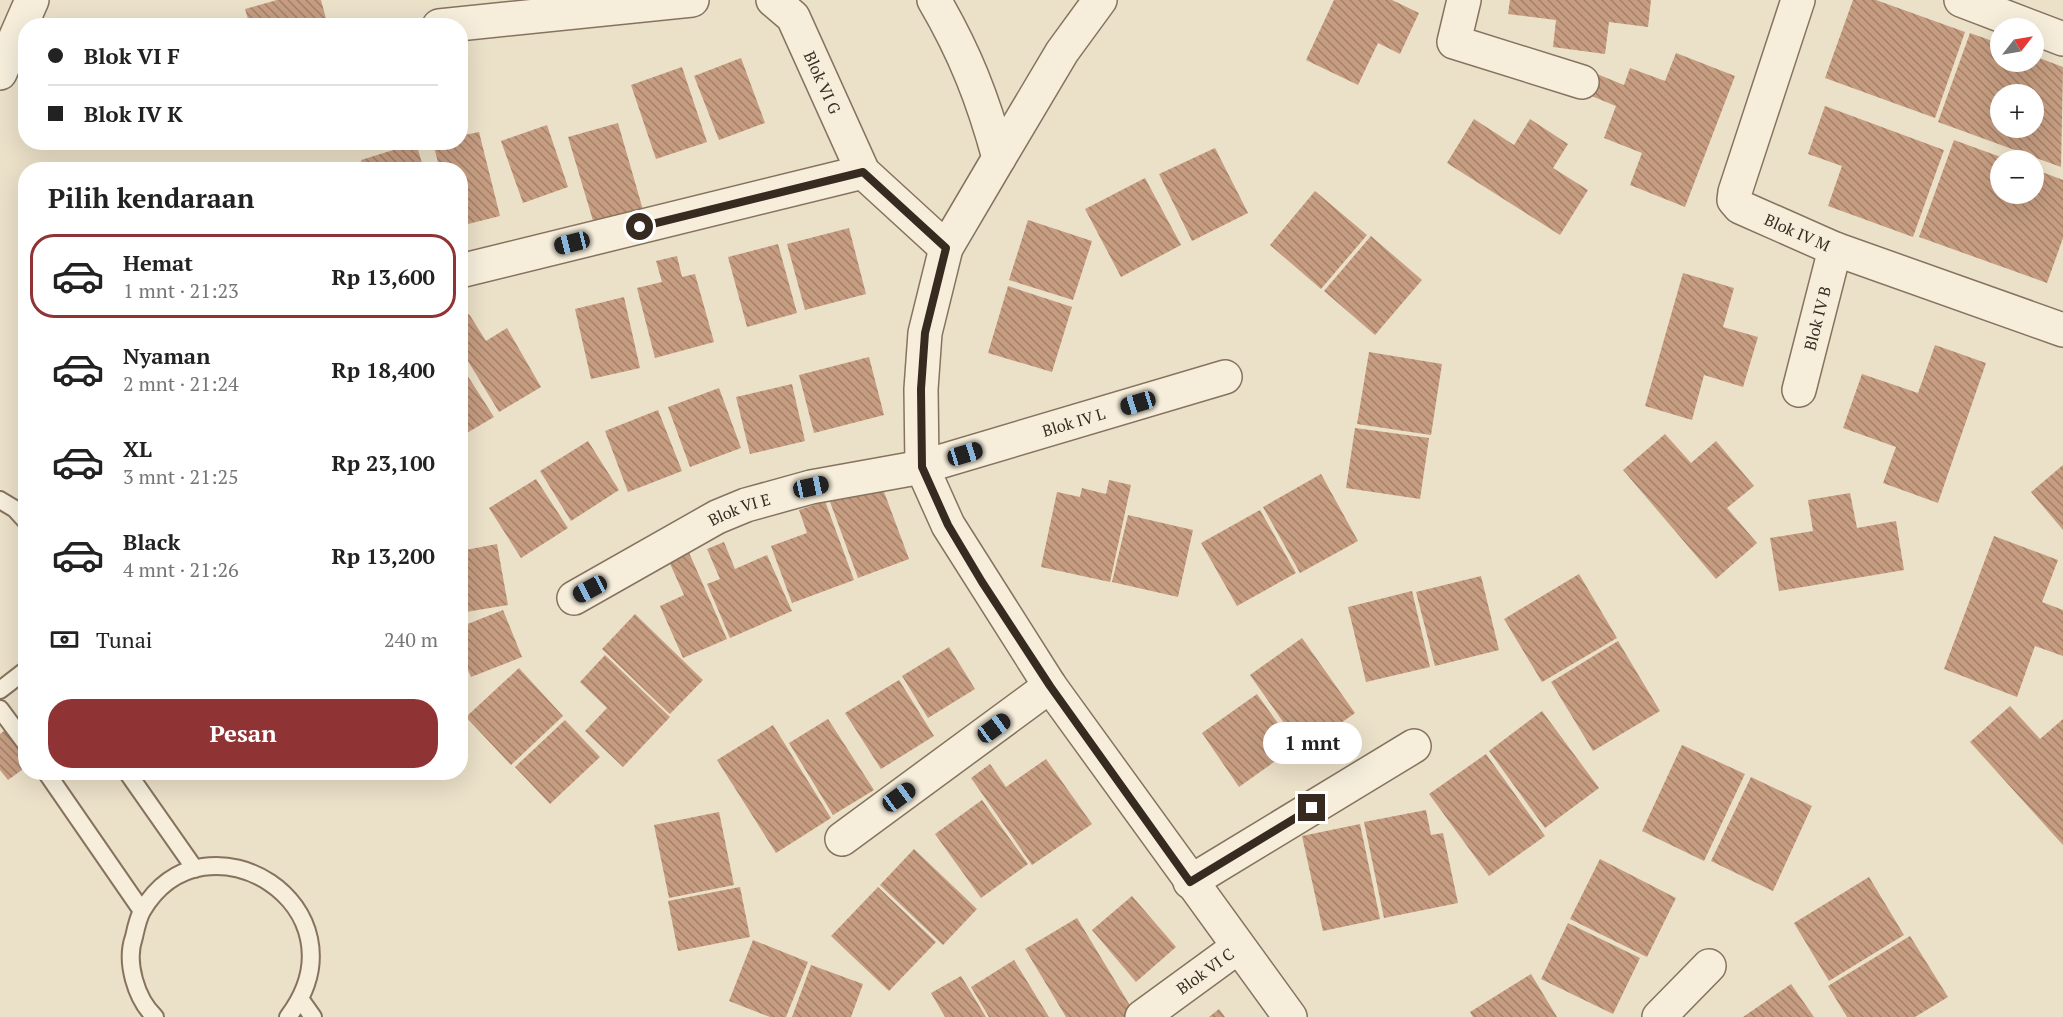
<!DOCTYPE html>
<html lang="id">
<head>
<meta charset="utf-8">
<style>
  :root { --surface:#fff; --page:#f2f2f2; --text:#222; --muted:#767676; --line:#e0e0e0; --accent:#903335 }
  body { margin:0; font-family:"PT Serif",serif; background:var(--page); color:var(--text); height:100vh; display:flex; flex-direction:column; font-size:22px; white-space:nowrap }
  * { box-sizing:border-box; margin:0 }
  p { font-size:20px; color:var(--muted) }
  .icon { flex:none; width:33px; height:33px; fill:none; stroke:currentColor; stroke-width:2; stroke-linecap:round; stroke-linejoin:round }
  .map { position:relative; flex:1; overflow:hidden }
  .panel { position:absolute; left:18px; top:162px; width:450px; height:618px; display:flex; flex-direction:column; background:var(--surface); border-radius:24px; box-shadow:0 6px 24px #0002 }
  .panel>* { flex:none }
  .hud { position:absolute; left:18px; top:18px; width:450px; height:132px; border-radius:24px; box-shadow:0 6px 24px #0002; display:grid; align-content:center; height:132px; padding:0 30px; background:var(--surface) }
  .needle { width:39px; rotate:59deg }
  .controls { position:absolute; left:1990px; top:18px; display:grid; gap:12px }
  .controls a { display:grid; place-items:center; width:54px; height:54px; border-radius:50%; background:var(--surface); box-shadow:0 6px 24px #0002; font-size:30px }
  .end { position:absolute; width:27px; height:27px; margin:-14px; border:8px solid #372b21; background:#fff; box-shadow:0 0 0 3px #fff }
  .from { border-radius:50% }
  .bubble { position:absolute; height:42px; border-radius:21px; background:var(--surface); box-shadow:0 6px 24px #0002; font-size:20px; font-weight:800; line-height:42px; text-align:center }
  .car { position:absolute; width:18px; height:36px; margin:-18px -9px; border-radius:8px; box-shadow:0 0 4px 2px #0007; background:linear-gradient(#222 24%,#8ab4d8 0 40%,#222 0 76%,#8ab4d8 0 86%,#222 0) }
  .hud b { display:flex; align-items:center; gap:21px; height:57px; font-size:22px }
  .hud b+b { border-top:2px solid var(--line) }
  .hud i { width:15px; height:15px; background:var(--text) }
  ul { padding:0; list-style:none }
  li { display:flex; align-items:center; gap:18px; height:84px; margin:0 12px 9px; padding:0 18px; border:3px solid transparent; border-radius:24px }
  li div { flex:1 }
  li b { display:block; font-size:22px }
  li em { font-style:normal; font-weight:800 }
  li.on { border-color:var(--accent) }
  li>.icon { width:54px; height:54px; stroke-width:1.5 }
  h2 { padding:0 30px; font-size:27px; line-height:72px }
  .pay { display:flex; align-items:center; gap:15px; height:66px; padding:0 30px; font-size:22px }
  .pay p { margin-inline-start:auto }
  .cta { display:flex; gap:12px; margin-top:auto; padding:12px 30px }
  .cta a { flex:1; height:69px; border-radius:24px; background:var(--accent); color:#fff; font-size:24px; font-weight:800; line-height:69px; text-align:center }
  .map>svg:first-child { display:block }
  .building { fill:url(#building-back-hatch); fill-rule:evenodd }
  .lines { fill:none; stroke-linecap:round; stroke-linejoin:round }
  .service-casing { stroke:#86735e; stroke-width:20 }
  .minor-casing { stroke:#86735e; stroke-width:36 }
  .service { stroke:#f6eedb; stroke-width:16 }
  .minor { stroke:#f6eedb; stroke-width:33 }
  .route { stroke:#372b21; stroke-width:8 }
  .labels { text-anchor:middle; stroke-width:6; stroke-linejoin:round; paint-order:stroke }
  .street-label { font-size:16px; fill:#372b21; stroke:#f3ebd7 }
</style>
</head>
<body>
<div class="map">
<svg width="2063" height="1017" viewBox="0 0 2063 1017">
  <defs>
    <pattern id="building-back-hatch" width="6" height="6" patternUnits="userSpaceOnUse" patternTransform="scale(1.5)"><rect width="6" height="6" fill="#c69d81"/><path d="M-1 5l2 2M0 0l6 6M5-1l2 2" fill="none" stroke="#a28069"/></pattern>
  </defs>
  <rect width="100%" height="100%" fill="#ebe0c8"/>
  <path class="building" d="M277,0h44l7,26h-78l-5,-17z
    M1334,0h58l27,13 -19,41 -22,-11 -20,42 -52,-25z
    M1510,0h141l-3,27 -39,-5 -4,32 -52,-7 3,-27 -48,-6z
    M1853,0h23l89,32 -30,86 -110,-40z
    M1970,33l31,11v18h33v-6l29,11 -2,100 -123,-45zM2001,94h33v34h-33z
    M1676,53l59,23 -50,131 -55,-22 12,-32 -38,-15 12,-32 -27,-11 8,-21 27,11 6,-17 35,13z
    M741,58l24,65 -46,17 -25,-64z
    M682,67l25,75 -51,17 -25,-74z
    M1825,106l119,44 -31,87 -85,-31 14,-40 -34,-12z
    M1474,119l40,26 16,-26 38,25 -15,24 35,22 -28,45 -113,-72z
    M618,123l25,87 -49,14 -26,-87z
    M547,125l21,62 -45,16 -22,-62z
    M479,132l21,84 -40,10v-56h-20l-7,-27 27,-1v-6z
    M1954,140l55,20h-8v34h33v-25l29,11v58l-16,45 -128,-46z
    M416,143l8,27h-60l-3,-10z
    M1215,148l33,65 -56,28 -33,-67z
    M1145,178l36,67 -60,32 -36,-68z
    M1315,191l52,44 -46,54 -51,-44z
    M1028,220l64,21 -19,59 -64,-20z
    M849,228l17,66 -61,16 -18,-66z
    M1371,236l51,44 -47,55 -51,-44z
    M778,244l19,69 -50,14 -19,-70z
    M677,256l5,21 13,-3 19,68 -59,16 -18,-70 25,-6 -6,-21z
    M1683,273l51,15 -11,39 35,10 -15,50 -39,-12 -12,45 -47,-14z
    M1008,286l64,21 -20,65 -64,-19z
    M624,297l16,71 -49,11 -16,-70z
    M469,314l17,27 21,-13 34,59 -42,25 -39,-64v-28z
    M1935,345l51,18 -48,140 -55,-20 13,-36 -53,-19 19,-54 56,19z
    M1369,352l73,12 -11,71 -74,-11z
    M869,357l15,58 -70,18 -15,-58z
    M460,364l34,53 -34,20z
    M792,384l13,57 -55,13 -14,-57z
    M719,388l22,60 -51,19 -22,-60z
    M658,410l24,61 -54,21 -23,-61z
    M1355,428l74,10 -9,61 -74,-11z
    M1665,434l26,29 25,-22 38,45 -27,22 30,35 -41,36 -93,-109z
    M588,441l31,49 -48,31 -31,-50z
    M2063,465v65l-32,-38z
    M1321,474l37,67 -58,32 -37,-66z
    M536,479l32,49 -47,30 -32,-50z
    M1109,480l22,5 -21,97 -69,-15 16,-75 23,5 2,-9 24,6z
    M880,481l29,78 -51,19 -29,-79z
    M1850,493l7,35 39,-7 8,49 -125,21 -9,-53 43,-7 -5,-31z
    M825,501l29,79 -62,23 -21,-57 36,-13 -8,-23z
    M1260,510l36,63 -59,33 -36,-63z
    M1128,515l65,15 -15,67 -66,-15z
    M1994,536l64,24 -16,42 21,8v46l-28,-10 -18,51 -73,-28z
    M724,542l11,27 32,-14 25,56 -62,27 -23,-54 13,-5 -13,-30z
    M497,544l11,61 -48,8v-62z
    M687,548l40,91 -44,19 -23,-52 24,-11 -17,-38z
    M1579,574l38,64 -75,44 -38,-63z
    M1481,576l18,74 -64,16 -19,-74z
    M1412,591l18,76 -64,15 -18,-75z
    M503,610l19,47 -51,20 -11,-25v-25z
    M635,614l68,66 -33,34 -68,-65z
    M1302,638l53,75 -52,37 -53,-75z
    M1618,641l42,70 -67,40 -42,-69z
    M949,647l26,42 -47,29 -26,-42z
    M605,655l65,62 -47,50 -38,-36 22,-23 -27,-26z
    M519,668l44,48 -52,49 -45,-48z
    M899,680l35,56 -53,33 -36,-56z
    M1257,694l38,53 -56,40 -37,-54z
    M2010,706l30,33 23,-20v126l-93,-103z
    M1542,711l57,77 -54,40 -56,-77z
    M26,715v52l-18,13 -8,-10v-36z
    M828,719l46,71 -41,25 -44,-72z
    M565,720l35,37 -50,47 -35,-37z
    M773,725l58,93 -55,35 -59,-93z
    M1682,745l63,29 -41,87 -62,-30z
    M1486,754l59,82 -56,40 -60,-82z
    M1046,759l46,65 -60,41 -61,-87 19,-14 16,23z
    M1751,777l61,29 -39,85 -62,-30z
    M982,800l46,64 -47,34 -46,-64z
    M1426,810l5,25 12,-2 15,70 -74,15 -20,-96z
    M719,812l15,73 -65,13 -15,-73z
    M1360,824l20,95 -57,12 -21,-95z
    M914,849l63,60 -34,36 -63,-60z
    M1600,859l76,39 -29,59 -77,-38z
    M1869,877l35,58 -75,46 -35,-58z
    M740,887l10,50 -72,14 -10,-50z
    M878,887l58,55 -47,49 -58,-55z
    M1132,896l44,51 -40,35 -44,-52z
    M1077,918l57,94 -8,5h-60l-41,-68z
    M1568,923l72,35 -27,56 -72,-35z
    M1910,936l38,61 -33,20h-68l-19,-31z
    M753,940l55,22 -22,55h-16l-41,-16z
    M1014,960l35,57h-60l-18,-30z
    M811,965l52,19 -12,33h-59z
    M1531,974l26,43h-84l-3,-5z
    M961,976l25,41h-41l-14,-24z
    M1791,984l23,33h-71z
    M1219,1009l6,8h-16z"/>
  <g class="lines">
    <g class="service-casing">
      <path id="service" d="M0,500l15,9 11,12
        M0,690l26,-20
        M0,709l26,35
        M46,772l96,139
        M127,772l68,97
        M301,1000l12,17
        M155,1017c-19,-18 -30,-55 -21,-80 2,-9 4,-19 8,-26 63,-107 229,-4 146,106"/>
    </g>
    <g class="minor-casing">
      <g id="minor">
        <path id="s1" d="M773,0l20,17 70,155 83,76"/>
        <path d="M934,0c31,53 49,99 65,158l-53,90 -21,85 -4,56 1,78 26,58 102,161 240,331"/>
        <path d="M1464,0l-10,42 128,40"/>
        <path id="s2" d="M1798,0l-63,192 -1,8 6,7 95,42 228,81"/>
        <path d="M1961,0l102,39"/>
        <path d="M439,26l253,-26"/>
        <path d="M0,73l32,-73"/>
        <path d="M999,158l63,-106 38,-52"/>
        <path d="M460,271l403,-99"/>
        <path id="s3" d="M1799,390l36,-141"/>
        <path id="s4" d="M574,598l143,-81 29,-12 65,-18 111,-20 303,-90"/>
        <path d="M842,839l208,-153"/>
        <path d="M1190,882l224,-136"/>
        <path id="s5" d="M1142,1017l96,-70"/>
        <path d="M1659,1017l50,-51"/>
      </g>
    </g>
    <use href="#service" class="service"/>
    <use href="#minor" class="minor"/>
  </g>
  <g class="lines">
    <path class="route" d="M640,227l223,-55 83,76 -21,85 -4,56 1,78 26,58 34,57 68,104 140,196 122,-74"/>
  </g>
  <g class="labels">
    <g class="street-label">
      <text dy="6" stroke="none"><textPath href="#s1" startOffset="98">Blok VI G</textPath></text>
      <text dy="6" stroke="none"><textPath href="#s2" startOffset="282">Blok IV M</textPath></text>
      <text dy="6" stroke="none"><textPath href="#s3" startOffset="74">Blok IV B</textPath></text>
      <text dy="6" stroke="none"><textPath href="#s4" startOffset="534">Blok IV L</textPath></text>
      <text dy="6" stroke="none"><textPath href="#s4" startOffset="188">Blok VI E</textPath></text>
      <text dy="6" stroke="none"><textPath href="#s5" startOffset="78">Blok VI C</textPath></text>
    </g>
  </g>
</svg>
<div class="controls">
<a><svg class="needle" viewBox="-14 -14 28 28"><path d="M0-13l5 13h-10z" fill="#e53935"/><path d="M0 13l5-13h-10z" fill="#767676"/></svg></a>
<a>+</a>
<a>−</a>
</div>
<i class="end from" style="left:640px;top:227px"></i>
<i class="end" style="left:1312px;top:808px"></i>
<div class="bubble" style="left:1263px;top:722px;width:99px">1 mnt</div>
<i class="car" style="left:572px;top:243px;rotate:256deg"></i>
<i class="car" style="left:1138px;top:403px;rotate:253deg"></i>
<i class="car" style="left:965px;top:454px;rotate:73deg"></i>
<i class="car" style="left:811px;top:487px;rotate:78deg"></i>
<i class="car" style="left:590px;top:589px;rotate:242deg"></i>
<i class="car" style="left:994px;top:728px;rotate:54deg"></i>
<i class="car" style="left:899px;top:797px;rotate:54deg"></i>
<div class="hud">
<b><i class="from"></i>Blok VI F</b>
<b><i></i>Blok IV K</b>
</div>
<section class="panel">
<h2>Pilih kendaraan</h2>
<ul>
<li class="on"><svg class="icon" aria-label="car" viewBox="0 0 24 24"><path d="M5 17H2v-5l4-1 3-4h7l3 4 3 1v5h-3M9 17h6M6 11h13"/><circle cx="7" cy="17" r="2"/><circle cx="17" cy="17" r="2"/></svg><div><b>Hemat</b><p>1 mnt · 21:23</p></div><em>Rp 13,600</em></li>
<li><svg class="icon" aria-label="car" viewBox="0 0 24 24"><path d="M5 17H2v-5l4-1 3-4h7l3 4 3 1v5h-3M9 17h6M6 11h13"/><circle cx="7" cy="17" r="2"/><circle cx="17" cy="17" r="2"/></svg><div><b>Nyaman</b><p>2 mnt · 21:24</p></div><em>Rp 18,400</em></li>
<li><svg class="icon" aria-label="car" viewBox="0 0 24 24"><path d="M5 17H2v-5l4-1 3-4h7l3 4 3 1v5h-3M9 17h6M6 11h13"/><circle cx="7" cy="17" r="2"/><circle cx="17" cy="17" r="2"/></svg><div><b>XL</b><p>3 mnt · 21:25</p></div><em>Rp 23,100</em></li>
<li><svg class="icon" aria-label="car" viewBox="0 0 24 24"><path d="M5 17H2v-5l4-1 3-4h7l3 4 3 1v5h-3M9 17h6M6 11h13"/><circle cx="7" cy="17" r="2"/><circle cx="17" cy="17" r="2"/></svg><div><b>Black</b><p>4 mnt · 21:26</p></div><em>Rp 13,200</em></li>
</ul>
<div class="pay"><svg class="icon" aria-label="cash" viewBox="0 0 24 24"><path d="M3 7h18v10H3z"/><circle cx="12" cy="12" r="2"/></svg>Tunai<p>240 m</p></div>
<div class="cta"><a>Pesan</a></div>
</section>
</div>
</body>
</html>
